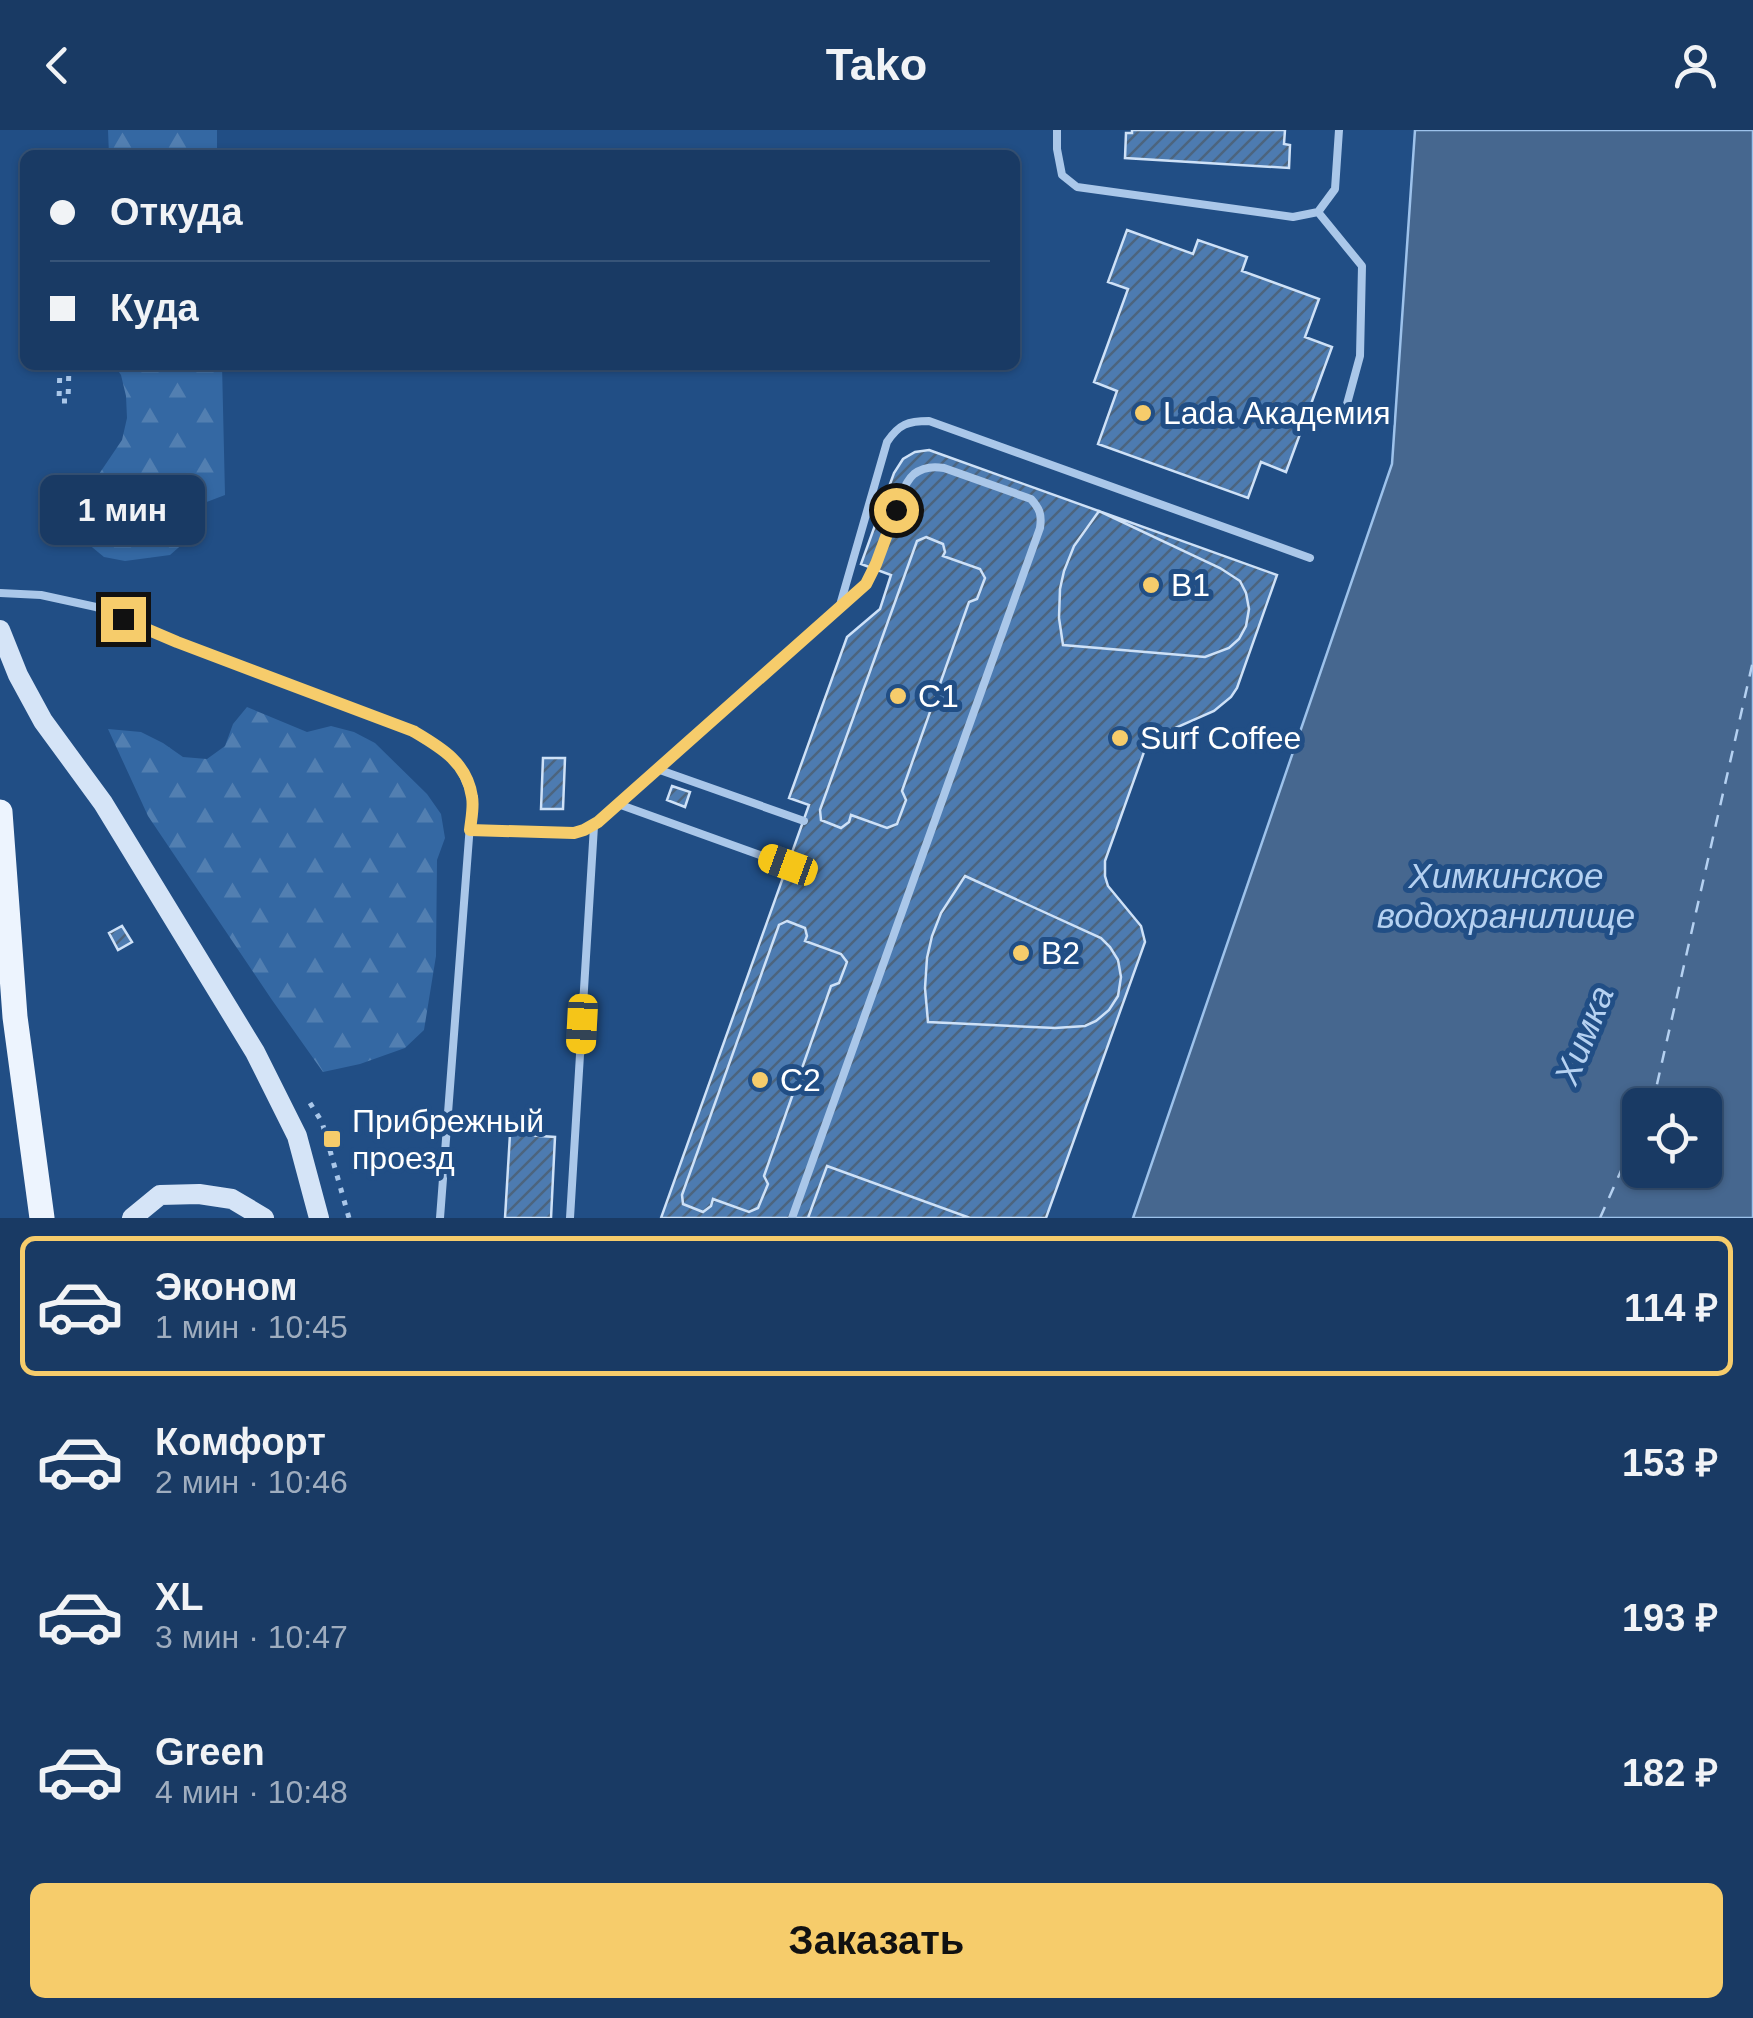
<!DOCTYPE html>
<html lang="ru">
<head>
<meta charset="utf-8">
<style>
  :root { --surface:#193a64; --page:#22416a; --text:#f1f3f6; --muted:#9fadbf; --line:#375478; --accent:#f6cc6b }
  body { margin:0; font-family:Arial,sans-serif; background:var(--page); color:var(--text); height:100vh; display:flex; flex-direction:column; font-size:38px; white-space:nowrap }
  * { box-sizing:border-box; margin:0 }
  p { font-size:32px; color:var(--muted) }
  .icon { flex:none; width:55px; height:55px; fill:none; stroke:currentColor; stroke-width:2; stroke-linecap:round; stroke-linejoin:round }
  .map { position:relative; height:1088px; overflow:hidden }
  .sheet { display:flex; flex-direction:column; background:var(--surface); flex:1 }
  .sheet>* { flex:none }
  .top-card { position:absolute; left:20px; top:20px; width:1000px; height:220px; border-radius:15px; box-shadow:0 2px 8px #0004,0 0 0 2px var(--line); display:grid; align-content:center; height:220px; padding:0 30px; background:var(--surface) }
  .controls { position:absolute; left:1622px; top:958px; display:grid; gap:20px }
  .controls a { display:grid; place-items:center; width:100px; height:100px; border-radius:15px; background:var(--surface); box-shadow:0 2px 8px #0004,0 0 0 2px var(--line); font-size:50px }
  .end { position:absolute; width:45px; height:45px; margin:-22px; border:12px solid #f6cc6b; background:#111; box-shadow:0 0 0 5px #111 }
  .from { border-radius:50% }
  .bubble { position:absolute; height:70px; border-radius:15px; background:var(--surface); box-shadow:0 2px 8px #0004,0 0 0 2px var(--line); font-size:32px; font-weight:600; line-height:70px; text-align:center }
  .car { position:absolute; width:30px; height:60px; margin:-30px -15px; border-radius:12px; box-shadow:0 0 8px 2px #0007; background:linear-gradient(#f5c518 24%,#345 0 40%,#f5c518 0 76%,#345 0 86%,#f5c518 0) }
  .top-card b { display:flex; align-items:center; gap:35px; height:95px; font-size:38px }
  .top-card b+b { border-top:2px solid var(--line) }
  .top-card i { width:25px; height:25px; background:var(--text) }
  ul { padding:18px 0 0; list-style:none }
  li { display:flex; align-items:center; gap:30px; height:140px; margin:0 20px 15px; padding:0 10px; border:5px solid transparent; border-radius:15px }
  li div { flex:1 }
  li b { display:block; font-size:38px }
  li em { font-style:normal; font-weight:600 }
  li.on { border-color:var(--accent) }
  li>.icon { width:90px; height:90px; stroke-width:1.5 }
  .button { display:flex; gap:20px; margin-top:auto; padding:20px 30px }
  .button a { flex:1; height:115px; border-radius:15px; background:var(--accent); color:#111; font-size:40px; font-weight:600; line-height:115px; text-align:center }
  header { display:flex; justify-content:space-between; align-items:center; height:130px; padding:0 30px; background:var(--surface); font-size:45px; font-weight:600 }
  .map>svg:first-child { display:block }
  .forest { fill:url(#forest-firs) }
  .water { fill:#46678f; stroke:#9dc2eb; stroke-width:2.5; fill-rule:evenodd }
  .lines { fill:none; stroke-linecap:round; stroke-linejoin:round }
  .ferry { stroke:#b5d1f1; stroke-width:2.5; stroke-dasharray:12 10; stroke-linecap:butt }
  .building { fill:url(#building-hatch); stroke:#cee1f7; stroke-width:2.5 }
  .path { stroke:#aac7e9; stroke-width:5; stroke-dasharray:5 8; stroke-linecap:butt }
  .lane { stroke:#aac7e9; stroke-width:8 }
  .secondary { stroke:#d5e4f7; stroke-width:20 }
  .primary { stroke:#edf4fe; stroke-width:25 }
  .route { stroke:#f6cc6b; stroke-width:12 }
  .poi-dot { fill:#f6cc6b; stroke:#214e85; stroke-width:4 }
  .labels { text-anchor:middle; stroke-width:10; stroke-linejoin:round; paint-order:stroke }
  .poi-label { font-size:32px; fill:#fff; stroke:#214e85; text-anchor:start }
  .water-label { font-size:35px; font-style:italic; fill:#b5d1f1; stroke:#214e85 }
</style>
</head>
<body>
<header><svg class="icon" aria-label="back" viewBox="0 0 24 24"><path d="M15 5l-7 7 7 7"/></svg>Tako<svg class="icon" aria-label="person" viewBox="0 0 24 24"><circle cx="12" cy="8" r="4"/><path d="M4 21q1-7 8-7t8 7"/></svg></header>
<div class="map">
<svg width="1753" height="1088" viewBox="0 0 1753 1088">
  <defs>
    <pattern id="forest-firs" width="22" height="20" patternUnits="userSpaceOnUse" patternTransform="scale(2.5)"><rect width="22" height="20" fill="#3468a3"/><path d="M5 1l3.5 6h-7zM16 11l3.5 6h-7z" fill="#527fb1"/></pattern>
    <pattern id="building-hatch" width="6" height="6" patternUnits="userSpaceOnUse" patternTransform="scale(2.5)"><rect width="6" height="6" fill="#4d7bb0"/><path d="M-1 1l2-2M0 6l6-6M5 7l2-2" fill="none" stroke="#4c647e"/></pattern>
  </defs>
  <rect width="100%" height="100%" fill="#214e85"/>
  <path class="forest" d="M108,0h109v25h-108z
    M114,235h108l3,130 -21,8 -14,17 -4,21 -16,14 -45,6 -21,-4 -17,-14 14,-40 -2,-29 23,-34 5,-22 -1,-22 -5,-21z
    M247,577l60,25 24,-6 23,6 21,11 52,51 14,20 4,24 -8,22 -1,96 -12,74 -19,18 -45,16 -37,8 -51,-72 -124,-184 -40,-87 33,3 22,11 20,14 24,2 18,-13 8,-22z"/>
  <path class="water" d="M1415,0h338v1088h-620l259,-754zM1640,975h65v65h-65z"/>
  <g class="lines">
    <path class="ferry" d="M1650,975l5,-12 98,-432
      M1600,1088l40,-90"/>
  </g>
  <path class="building" d="M1132,0h153l-1,14 6,1 -1,23 -164,-10 1,-25h6z
    M1127,100l66,24 5,-14 49,17 -5,14 77,28 -14,38 27,10 -46,125 -25,-10 -13,36 -150,-54 19,-53 -23,-9 34,-93 -20,-7z
    M929,320l348,125 -40,113 -6,9 -17,14 -57,25 -7,6 -6,10 -39,109v15l3,10 33,40 4,16 -99,276h-76l-143,-52 -19,52h-147l148,-413 -20,-7 58,-161 33,-28 11,-34 -30,-11 33,-91 9,-14 12,-7z
    M1099,381l121,57 20,13 6,12 3,16 -3,17 -7,13 -10,9 -24,9 -142,-12 -4,-27 1,-29 4,-18 10,-25z
    M926,407l17,7 2,8 -2,4 37,13 5,9 -8,21 -8,3 -67,189 4,9 -9,24 -10,4 -36,-13 -2,7 -8,6 -20,-8 -1,-10 97,-269z
    M543,628h22l-2,51h-22z
    M672,656l18,6 -5,15 -18,-7z
    M965,746l136,62 9,9 8,13 3,17 -3,19 -9,14 -13,11 -11,5 -30,2 -127,-6 -3,-34 2,-30 5,-22 9,-23z
    M787,791l18,7 2,8 -2,5 36,13 6,8 -8,21 -8,3 -67,190 4,8 -10,24 -9,4 -36,-13 -2,7 -8,6 -20,-8 -1,-9 97,-270z
    M122,796l10,16 -14,8 -9,-17z
    M510,1004l45,3 -4,81h-46z
    M827,1036l143,52h-162z"/>
  <g class="lines">
    <path class="path" d="M60,235l-1,36h9l1,-36
      M310,973l12,19 27,96"/>
    <path class="lane" d="M1057,0v19l5,26 15,12 216,30 25,-5 17,-23 4,-59
      M1318,82l44,54 -2,90 -16,59
      M0,463l41,2 55,12 81,35 236,89c35,21 46,26 59,67l-32,420
      M840,475l47,-163c12,-18 21,-21 42,-21l381,137
      M657,639l147,52
      M618,674l170,61
      M470,700l104,3 20,-7 272,-243c17,-25 30,-94 48,-109 9,-7 19,-8 30,-6l87,31c9,10 11,16 9,29l-248,690
      M570,1088l24,-392"/>
    <path class="secondary" d="M0,500l18,45 25,46 60,82 152,249 42,84 22,82
      M132,1088l28,-23 39,-1 33,5 32,19"/>
    <path class="primary" d="M0,682l15,205 27,201"/>
  </g>
  <g class="lines">
    <path class="route" d="M123,489l54,23 236,89c27,16 54,31 59,66 2,10 -1,23 -2,33l104,3 10,-3 14,-8 268,-238 10,-20 20,-54"/>
  </g>
  <g class="poi-dot">
    <circle cx="1143" cy="283" r="10"/>
    <circle cx="1151" cy="455" r="10"/>
    <circle cx="898" cy="566" r="10"/>
    <circle cx="1120" cy="608" r="10"/>
    <circle cx="1021" cy="823" r="10"/>
    <circle cx="760" cy="950" r="10"/>
    <rect x="322" y="999" width="20" height="20" rx="5"/>
  </g>
  <g class="labels">
    <g class="poi-label">
      <text x="1163" y="294">Lada Академия</text>
      <text x="1171" y="466">B1</text>
      <text x="918" y="577">C1</text>
      <text x="1140" y="619">Surf Coffee</text>
      <text x="1041" y="834">B2</text>
      <text x="780" y="961">C2</text>
      <text x="352" y="1002">Прибрежный<tspan x="352" dy="37">проезд</tspan></text>
    </g>
    <g class="water-label">
      <text x="1506" y="758">Химкинское<tspan x="1506" dy="40">водохранилище</tspan></text>
      <text transform="translate(1584 905) rotate(-68)" y="12">Химка</text>
    </g>
  </g>
</svg>
<div class="controls">
<a><svg class="icon" aria-label="locate" viewBox="0 0 24 24"><circle cx="12" cy="12" r="6"/><path d="M12 2v4M12 18v4M2 12h4M18 12h4"/></svg></a>
</div>
<i class="end from" style="left:896px;top:380px"></i>
<i class="end" style="left:123px;top:489px"></i>
<div class="bubble" style="left:40px;top:345px;width:165px">1 мин</div>
<i class="car" style="left:788px;top:735px;rotate:290deg"></i>
<i class="car" style="left:582px;top:894px;rotate:183deg"></i>
<div class="top-card">
<b><i class="from"></i>Откуда</b>
<b><i></i>Куда</b>
</div>
</div>
<section class="sheet">
<ul>
<li class="on"><svg class="icon" aria-label="car" viewBox="0 0 24 24"><path d="M5 17H2v-5l4-1 3-4h7l3 4 3 1v5h-3M9 17h6M6 11h13"/><circle cx="7" cy="17" r="2"/><circle cx="17" cy="17" r="2"/></svg><div><b>Эконом</b><p>1 мин · 10:45</p></div><em>114 ₽</em></li>
<li><svg class="icon" aria-label="car" viewBox="0 0 24 24"><path d="M5 17H2v-5l4-1 3-4h7l3 4 3 1v5h-3M9 17h6M6 11h13"/><circle cx="7" cy="17" r="2"/><circle cx="17" cy="17" r="2"/></svg><div><b>Комфорт</b><p>2 мин · 10:46</p></div><em>153 ₽</em></li>
<li><svg class="icon" aria-label="car" viewBox="0 0 24 24"><path d="M5 17H2v-5l4-1 3-4h7l3 4 3 1v5h-3M9 17h6M6 11h13"/><circle cx="7" cy="17" r="2"/><circle cx="17" cy="17" r="2"/></svg><div><b>XL</b><p>3 мин · 10:47</p></div><em>193 ₽</em></li>
<li><svg class="icon" aria-label="car" viewBox="0 0 24 24"><path d="M5 17H2v-5l4-1 3-4h7l3 4 3 1v5h-3M9 17h6M6 11h13"/><circle cx="7" cy="17" r="2"/><circle cx="17" cy="17" r="2"/></svg><div><b>Green</b><p>4 мин · 10:48</p></div><em>182 ₽</em></li>
</ul>
<div class="button"><a>Заказать</a></div>
</section>
</body>
</html>
